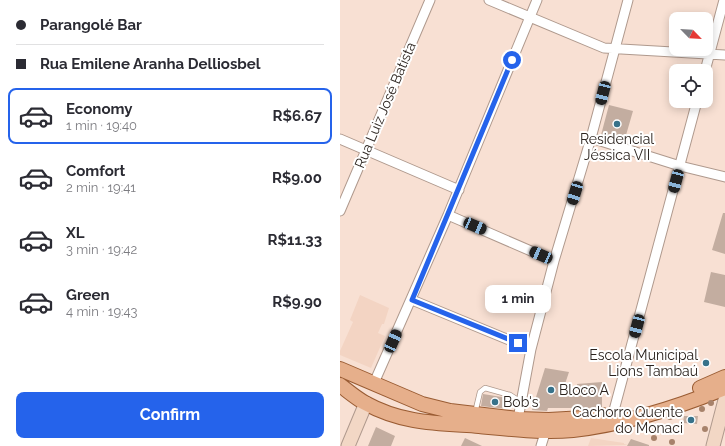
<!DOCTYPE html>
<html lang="en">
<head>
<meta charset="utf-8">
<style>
  :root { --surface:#fff; --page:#f2f2f3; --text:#2b2b33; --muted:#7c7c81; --line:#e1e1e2; --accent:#2563eb }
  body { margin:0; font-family:Raleway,sans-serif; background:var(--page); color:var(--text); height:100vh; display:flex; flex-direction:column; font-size:15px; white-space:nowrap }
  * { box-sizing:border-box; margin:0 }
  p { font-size:13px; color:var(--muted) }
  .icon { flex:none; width:22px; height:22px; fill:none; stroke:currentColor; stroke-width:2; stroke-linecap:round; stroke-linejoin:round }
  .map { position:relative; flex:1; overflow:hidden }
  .side { display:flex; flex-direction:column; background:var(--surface); width:340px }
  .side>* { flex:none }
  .banner { display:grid; align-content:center; height:88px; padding:0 16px; background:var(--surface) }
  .needle { width:26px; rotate:115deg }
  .controls { position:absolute; left:329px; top:12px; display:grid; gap:8px }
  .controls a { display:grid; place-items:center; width:44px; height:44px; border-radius:8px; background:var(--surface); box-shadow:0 2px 10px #0003; font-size:20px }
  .end { position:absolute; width:18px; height:18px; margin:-9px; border:5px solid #2563eb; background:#fff; box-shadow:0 0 0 2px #fff }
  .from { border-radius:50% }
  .bubble { position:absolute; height:28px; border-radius:8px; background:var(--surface); box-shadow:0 2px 10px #0003; font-size:13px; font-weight:700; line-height:28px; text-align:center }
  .car { position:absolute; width:12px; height:24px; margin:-12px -6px; border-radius:5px; box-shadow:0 0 3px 1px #0007; background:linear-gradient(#222 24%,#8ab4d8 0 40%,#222 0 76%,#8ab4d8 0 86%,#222 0) }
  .banner b { display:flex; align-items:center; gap:14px; height:38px; font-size:15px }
  .banner b+b { border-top:1px solid var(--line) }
  .banner i { width:10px; height:10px; background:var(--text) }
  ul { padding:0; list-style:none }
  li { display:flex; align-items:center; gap:12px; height:56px; margin:0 8px 6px; padding:0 8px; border:2px solid transparent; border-radius:8px }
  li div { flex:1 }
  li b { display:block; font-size:15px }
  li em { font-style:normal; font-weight:700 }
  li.on { border-color:var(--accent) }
  li>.icon { width:36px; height:36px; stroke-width:1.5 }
  .action { display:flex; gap:8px; margin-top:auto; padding:8px 16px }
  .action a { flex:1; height:46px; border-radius:8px; background:var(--accent); color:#fff; font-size:16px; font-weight:700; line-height:46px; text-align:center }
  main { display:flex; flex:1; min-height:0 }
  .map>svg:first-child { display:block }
  .built { fill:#f3d4c3 }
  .building { fill:#c3ada0 }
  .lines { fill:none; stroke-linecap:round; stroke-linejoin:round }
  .lane-casing { stroke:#af998d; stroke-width:6 }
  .street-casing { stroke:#af998d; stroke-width:11 }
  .secondary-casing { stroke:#af998d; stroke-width:15 }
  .primary-casing { stroke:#9a5c33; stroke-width:16 }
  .lane { stroke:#fff; stroke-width:4.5 }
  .street { stroke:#fff; stroke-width:9 }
  .secondary { stroke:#f2d7c5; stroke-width:13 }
  .primary { stroke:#e6af8b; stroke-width:14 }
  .tree { fill:#a7826b }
  .route { stroke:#2563eb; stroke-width:5 }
  .poi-dot { fill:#37728a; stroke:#fff; stroke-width:1.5 }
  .labels { text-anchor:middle; stroke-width:4; stroke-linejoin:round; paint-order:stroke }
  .street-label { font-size:14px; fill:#2b231e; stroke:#fff }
  .poi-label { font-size:14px; fill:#2b231e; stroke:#fff; text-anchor:end }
</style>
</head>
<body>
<main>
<section class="side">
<div class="banner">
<b><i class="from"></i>Parangolé Bar</b>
<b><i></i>Rua Emilene Aranha Delliosbel</b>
</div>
<ul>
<li class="on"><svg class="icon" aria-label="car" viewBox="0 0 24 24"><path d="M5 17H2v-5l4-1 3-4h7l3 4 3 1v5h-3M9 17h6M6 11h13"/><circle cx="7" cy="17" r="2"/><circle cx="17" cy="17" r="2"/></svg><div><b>Economy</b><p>1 min · 19:40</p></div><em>R$6.67</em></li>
<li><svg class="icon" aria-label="car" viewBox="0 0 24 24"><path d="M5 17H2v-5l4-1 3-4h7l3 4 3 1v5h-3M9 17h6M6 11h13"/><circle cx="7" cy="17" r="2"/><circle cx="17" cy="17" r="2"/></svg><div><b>Comfort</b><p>2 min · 19:41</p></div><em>R$9.00</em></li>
<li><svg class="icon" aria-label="car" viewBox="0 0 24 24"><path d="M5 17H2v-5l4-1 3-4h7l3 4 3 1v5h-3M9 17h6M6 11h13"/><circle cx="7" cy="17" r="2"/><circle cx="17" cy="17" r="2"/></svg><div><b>XL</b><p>3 min · 19:42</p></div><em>R$11.33</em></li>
<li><svg class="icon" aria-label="car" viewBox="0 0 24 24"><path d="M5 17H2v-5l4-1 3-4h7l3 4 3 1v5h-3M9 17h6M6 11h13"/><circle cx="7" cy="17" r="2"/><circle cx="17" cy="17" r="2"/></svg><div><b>Green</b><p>4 min · 19:43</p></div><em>R$9.90</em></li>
</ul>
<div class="action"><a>Confirm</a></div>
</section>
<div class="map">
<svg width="385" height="446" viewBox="0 0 385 446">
  <rect width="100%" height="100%" fill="#f8e0d3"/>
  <path class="built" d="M20,295l29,13 -5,16h-2l-4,9 7,3 -14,32 -31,-13v-4l13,-29 -3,-2z
    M251,438l33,5v1l4,1 -40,1z"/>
  <path class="building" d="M269,105l24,6 -9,31 -23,-7z
    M383,213h2v41l-13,-4z
    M371,272l14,3v32l-21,-5z
    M205,368l24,4 -7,21h16l-1,-9 25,-2v25l-14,1h-40l-1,3 -15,-1z
    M143,394l25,4 -1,11 -26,-3z
    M344,416h14l-1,8 -14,-1z
    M36,427l19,9 -4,10h-23z
    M125,438l17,8h-21z
    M291,439l18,6v1h-22z"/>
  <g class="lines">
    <g class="lane-casing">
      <path id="lane" d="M135,413l5,-21 5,-4 25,7 11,7"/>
    </g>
    <g class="street-casing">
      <path id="street" d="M149,0l115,48 121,7
        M365,71l19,-71
        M251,138l89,28 45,11
        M0,139l119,51
        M0,211l90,-211
        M108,215l106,46
        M72,300l119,49
        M34,383l74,-168 89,-215
        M273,414l84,-313
        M178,419l13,-70 23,-88 37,-123 37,-138
        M201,446l5,-16"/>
    </g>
    <g class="secondary-casing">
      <path id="secondary" d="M8,446l18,-43
        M373,446l12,-46"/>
    </g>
    <g class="primary-casing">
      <path id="primary" d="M0,369l82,35 28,7 68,8 31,1 35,-2 19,-3
        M0,385c8,6 16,13 25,18 38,21 73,20 114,23 31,3 64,7 94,4 53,-6 103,-22 152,-42
        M360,388l25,-11"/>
    </g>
    <use href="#lane" class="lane"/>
    <use href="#street" class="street"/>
    <use href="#secondary" class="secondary"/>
    <use href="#primary" class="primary"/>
  </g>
  <g class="tree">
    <circle cx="371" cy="403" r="3"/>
    <circle cx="362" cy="409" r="3"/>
    <circle cx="330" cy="417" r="3"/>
    <circle cx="365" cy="429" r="3"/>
    <circle cx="314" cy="438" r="3"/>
    <circle cx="332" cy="442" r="3"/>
  </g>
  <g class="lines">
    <path class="route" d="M172,60l-100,240 106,43"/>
  </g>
  <g class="poi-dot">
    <circle cx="277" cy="124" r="4"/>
    <circle cx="366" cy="363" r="4"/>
    <circle cx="211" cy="390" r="4"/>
    <circle cx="155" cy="402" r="4"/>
    <circle cx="351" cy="420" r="4"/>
  </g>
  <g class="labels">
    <g class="street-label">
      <text transform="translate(45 105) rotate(-67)" y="5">Rua Luiz José Batista</text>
    </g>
    <g class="poi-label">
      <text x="277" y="144" text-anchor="middle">Residencial<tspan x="277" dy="16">Jéssica VII</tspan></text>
      <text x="358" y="360">Escola Municipal<tspan x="358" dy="16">Lions Tambaú</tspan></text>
      <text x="219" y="395" text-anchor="start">Bloco A</text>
      <text x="163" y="407" text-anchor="start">Bob's</text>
      <text x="343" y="417">Cachorro Quente<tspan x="343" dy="16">do Monaci</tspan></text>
    </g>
  </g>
</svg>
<div class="controls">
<a><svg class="needle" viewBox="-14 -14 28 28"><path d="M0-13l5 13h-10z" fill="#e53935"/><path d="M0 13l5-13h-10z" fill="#7c7c81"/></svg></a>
<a><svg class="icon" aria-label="locate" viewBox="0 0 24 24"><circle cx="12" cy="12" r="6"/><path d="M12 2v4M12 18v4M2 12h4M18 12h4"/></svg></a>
</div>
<i class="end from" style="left:172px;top:60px"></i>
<i class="end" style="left:178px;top:343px"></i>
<div class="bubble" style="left:145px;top:285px;width:66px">1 min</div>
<i class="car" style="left:263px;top:93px;rotate:194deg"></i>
<i class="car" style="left:336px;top:181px;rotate:195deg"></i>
<i class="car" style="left:235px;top:193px;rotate:197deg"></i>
<i class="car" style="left:135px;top:226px;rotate:113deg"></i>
<i class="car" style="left:201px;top:255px;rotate:294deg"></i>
<i class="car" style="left:297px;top:326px;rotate:195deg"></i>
<i class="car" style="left:53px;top:341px;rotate:24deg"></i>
</div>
</main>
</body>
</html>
